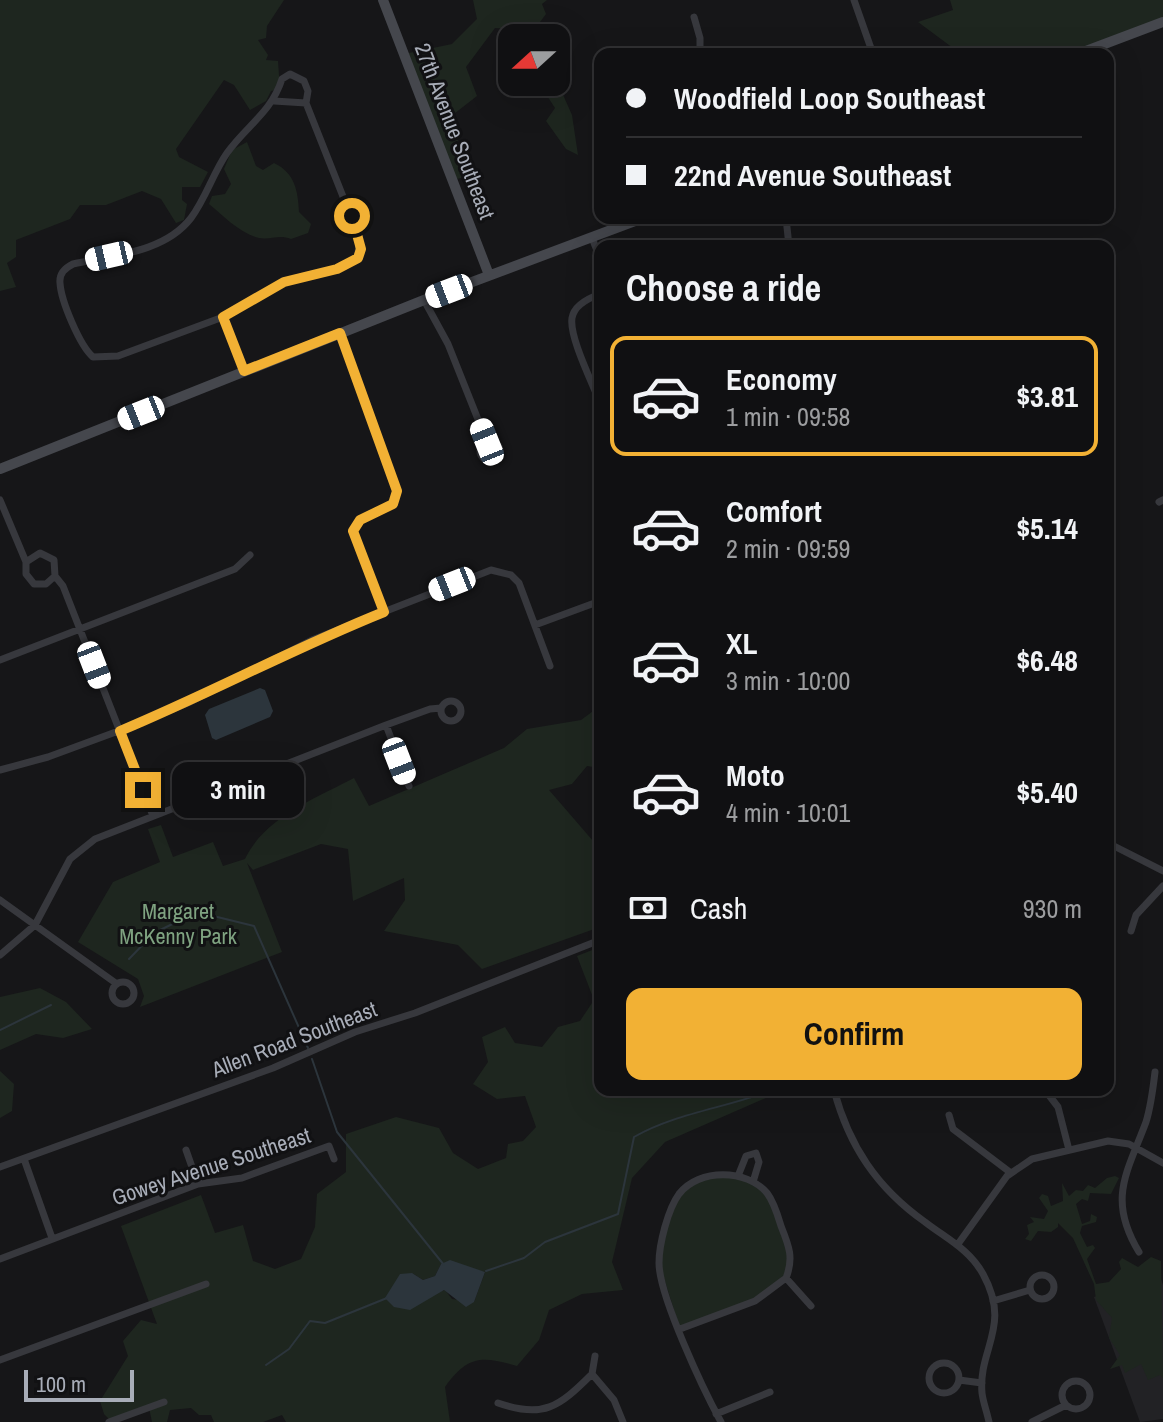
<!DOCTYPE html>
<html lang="en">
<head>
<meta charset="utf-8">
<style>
  :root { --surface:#101012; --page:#19191b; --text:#f1f3f6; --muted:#9c9d9f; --line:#303032; --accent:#f2b134 }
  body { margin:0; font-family:"Archivo Narrow",sans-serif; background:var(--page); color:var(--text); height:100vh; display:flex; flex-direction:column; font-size:30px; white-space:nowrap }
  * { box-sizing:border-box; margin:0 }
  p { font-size:26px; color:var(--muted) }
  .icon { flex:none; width:44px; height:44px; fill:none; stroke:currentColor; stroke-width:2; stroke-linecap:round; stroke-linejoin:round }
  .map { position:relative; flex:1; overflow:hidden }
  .side { position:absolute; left:594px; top:240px; width:520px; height:856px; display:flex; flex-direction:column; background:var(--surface); border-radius:16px; box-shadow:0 8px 32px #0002,0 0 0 2px var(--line) }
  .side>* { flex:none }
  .top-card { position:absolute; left:594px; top:48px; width:520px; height:176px; border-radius:16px; box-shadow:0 8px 32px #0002,0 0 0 2px var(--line); display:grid; align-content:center; height:176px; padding:0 32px; background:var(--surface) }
  .needle { width:52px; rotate:249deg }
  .fabs { position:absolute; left:498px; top:24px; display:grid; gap:16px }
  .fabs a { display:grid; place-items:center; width:72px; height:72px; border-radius:16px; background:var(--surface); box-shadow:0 8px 32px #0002,0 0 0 2px var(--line); font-size:40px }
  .scale { position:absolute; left:24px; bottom:20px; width:110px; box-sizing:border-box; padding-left:8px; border:4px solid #a8adb8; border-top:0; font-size:22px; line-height:28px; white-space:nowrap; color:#a8adb8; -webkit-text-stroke:6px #111113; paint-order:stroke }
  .end { position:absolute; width:36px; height:36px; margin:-18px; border:10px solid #f2b134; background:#111; box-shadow:0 0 0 4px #111 }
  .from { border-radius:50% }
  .bubble { position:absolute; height:56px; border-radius:16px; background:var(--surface); box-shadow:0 8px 32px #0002,0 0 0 2px var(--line); font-size:26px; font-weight:700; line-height:56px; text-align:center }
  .car { position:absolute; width:24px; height:48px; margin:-24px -12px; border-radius:10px; box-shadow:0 0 6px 2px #0007; background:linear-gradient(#fff 24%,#345 0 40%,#fff 0 76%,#345 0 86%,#fff 0) }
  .top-card b { display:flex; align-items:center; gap:28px; height:76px; font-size:30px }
  .top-card b+b { border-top:2px solid var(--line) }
  .top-card i { width:20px; height:20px; background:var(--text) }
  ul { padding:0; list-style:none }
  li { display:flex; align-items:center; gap:24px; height:120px; margin:0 16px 12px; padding:0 16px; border:4px solid transparent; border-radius:16px }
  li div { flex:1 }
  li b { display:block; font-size:30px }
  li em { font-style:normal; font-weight:700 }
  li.on { border-color:var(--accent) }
  li>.icon { width:72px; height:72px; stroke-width:1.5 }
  h2 { padding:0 32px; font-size:36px; line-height:96px }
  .pay { display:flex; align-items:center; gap:20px; height:88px; padding:0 32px; font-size:30px }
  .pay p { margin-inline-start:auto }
  .cta { display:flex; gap:16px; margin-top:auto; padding:16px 32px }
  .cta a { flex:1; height:92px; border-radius:16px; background:var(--accent); color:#111; font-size:32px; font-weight:700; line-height:92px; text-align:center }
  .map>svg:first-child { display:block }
  .built { fill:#222225 }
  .green { fill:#1e261f; fill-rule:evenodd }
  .water { fill:#2c353c }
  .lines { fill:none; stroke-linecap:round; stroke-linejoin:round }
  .stream { stroke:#2c353c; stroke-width:2 }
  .street { stroke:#37383d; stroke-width:7 }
  .secondary { stroke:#45474d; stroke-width:10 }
  .route { stroke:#f2b134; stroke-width:10 }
  .labels { text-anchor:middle; stroke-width:6; stroke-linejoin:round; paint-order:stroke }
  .street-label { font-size:22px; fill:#a8adb8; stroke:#111113 }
  .park-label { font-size:22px; fill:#7fa381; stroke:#111113 }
</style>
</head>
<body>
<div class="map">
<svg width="1163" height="1422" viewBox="0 0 1163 1422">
  <rect width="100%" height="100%" fill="#161618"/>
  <path class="built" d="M1159,1273l4,12v134l-23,3 -46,-125z"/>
  <path class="green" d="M0,0h284l-17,26 -1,12 -8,2 10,15 -2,5 12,1 2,28 -9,2 -5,10 -16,9 -16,-25 -10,-5 -48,69 3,8 29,15 -8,15h-18v13l5,4 -3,16 -8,3 -15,-24 -19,-8 -36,14h-26l-10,14 -54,21v17l-9,6 9,24 -16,4z
    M473,0h74l-5,4 4,10 -9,12 6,12h-26v-9l-22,-1 -29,39 11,29 -27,21 1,13 22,34 -8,13 -13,3 -48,-126 48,-10 25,-25z
    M950,0h213v22l-85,32h-124l-1,-6 -35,-26 35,-12z
    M556,79l16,36 6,40 -12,-6 -20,-28 9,-13 -17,-26h18z
    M247,142l9,24 7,4 11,-7c21,10 24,28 25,49l12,12 -3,9 -17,6c-12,-5 -20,1 -32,-1 -20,-5 -35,-22 -50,-34l3,-8 13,-2 6,-10 -7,-15 8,-19z
    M600,706v62l-13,-2 -15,18 -23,6 51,59v78l-118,42 -24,-24 -74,-14 21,-31 -1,-22 -51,23 -5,-52 -27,-5 -68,26 -6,-7 35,89 -142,55 4,-11 -6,-17 -60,-37 35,-60 47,-20 -12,-33 13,-4 12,32 40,-15 10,24 22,-7c19,-41 71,-61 109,-81l15,28 135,-58 23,-19 54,-9z
    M600,947v143h174l1,4 -110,48 -33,36 -20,84 11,28 -41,4 -33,16 -10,30 -22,26c-35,-10 -49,-11 -72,21l5,35h-164l-4,-7 -19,7h-49l-3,-7h-12l-8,-7 -21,2 -3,12h-15l-3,-14 -38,13 -7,-7 -4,-13 28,-45 -5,-15 18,-21 16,4 -36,-98 80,-31 14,38 28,-8 10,36 22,8 26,-10 14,-32 2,-33 29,-22v-38l50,-17 43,11 14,25 25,16 28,-11 2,-14 15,-3 13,-14 -11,-31 -28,3 -24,-15 15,-22 -6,-25 23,-10 10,16 27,4 16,-20 22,-6 14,-21 -17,-44zM441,1264l44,8 -11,30 -22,-3 -7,-9 -12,3 -21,-20 11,7 12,-4z
    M40,988l26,14 26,27 -29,9 -27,-4 -36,16v-53z
    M0,1071l14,13 -2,27 -12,7z
    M738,1176l28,16 26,62 -2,14 -24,27 -86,34 -21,-67 1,-15 20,-54 23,-14z
    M1115,1176l4,2 -8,16 -21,-1 -2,8 -6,-2 -6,5 6,20 8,-3 1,-7 6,3 -1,5 -14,4 -2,7 7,14 6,-2 2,3 -8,11 9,25 13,-2 12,-13 -2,-7 3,-4 16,9 13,-10 10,4 2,117 -3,-3 -12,5 -7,-16 -16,9 -3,-8 -12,4 10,-14 -11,-17 3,-20 -16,-18 -2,-16 -21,-46 -15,-15v4l-7,5 -13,-1 -7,10 -6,-2 4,-5 -2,-9 7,-3 -4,-5 14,2 4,-8 -9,-13 3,-4 6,2 3,10 12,-5 -1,-18 7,13 7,-6 7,1 5,-6 7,3 12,-10z"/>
  <path class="water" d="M260,688l5,2 8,21 -3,6 -54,23 -4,-2 -7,-23 4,-6z
    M450,1260l35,12 -11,30 -8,5 -22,-17 -34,20 -16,-3 -9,-9 15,-24 12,-1 11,7 12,-4 6,-12z"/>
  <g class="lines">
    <path class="stream" d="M129,959l25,-26 43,-21 57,14 54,122
      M0,1030l51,-25
      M312,1059l25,73 107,133
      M486,1271l38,-13 21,-16 73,-28 16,-77c42,-24 92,-29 138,-47
      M266,1365l23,-16 21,-28 15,2 62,-25"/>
    <path class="street" d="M854,0l19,54
      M694,17l6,21v16
      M597,61l3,1
      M290,74l14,7 4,10 -2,12 53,134 -1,21 -21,11 -53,13 -61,35 -105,39 -25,1c-13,-11 -32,-56 -33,-74 -1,-10 5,-15 13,-19 40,-9 91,-11 118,-46 15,-20 22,-45 36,-65 20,-28 44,-40 55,-74z
      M274,101l32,2
      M786,218l3,28
      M592,238l8,20
      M600,294c-11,4 -26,11 -28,24 -3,19 21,66 28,85
      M424,300l24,44 39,98
      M223,317l21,54
      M340,333l57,158 -4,13 -33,16 -7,11 31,81
      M480 451a10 10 0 1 1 20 0a10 10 0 1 1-20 0Z
      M0,500l26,62
      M1159,502l4,-2
      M55,576l-9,8h-12l-8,-10v-12l14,-9 14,7 1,16 8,10 90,230
      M535,625l65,-24
      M0,660l235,-91 15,-14
      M441 711a10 10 0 1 1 20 0a10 10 0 1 1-20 0Z
      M386,725l23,61
      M0,770l48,-13 84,-31 58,-24 122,-62 179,-70 20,5 8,8 31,83
      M1108,843l55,28
      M0,900l117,84
      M1131,931l5,-16 27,-29
      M0,955l35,-30 35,-66 25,-20 291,-114 44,-16 11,-1
      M112 993a11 11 0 1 1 22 0a11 11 0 1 1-22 0Z
      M834,1090c15,56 43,98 91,132 22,17 44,27 58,52 29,53 -5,74 -1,119 1,9 5,19 7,29
      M1045,1090l13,17 11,43
      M949,1115l4,14 58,44
      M186,1150l12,34
      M24,1159l28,79
      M0,1167l273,-99 82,-36 60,-19 185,-73
      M738,1176l8,-20 10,-3 3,9 -6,20
      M958,1244l49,-68 25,-17 76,-18 21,3 34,19
      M1139,1252c-32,-53 -12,-79 7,-130 5,-16 7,-33 9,-50
      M0,1259l198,-75 44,-6 87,-32 5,13
      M1030 1287a12 12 0 1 1 24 0a12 12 0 1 1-24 0Z
      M786,1278l25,28
      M993,1301l37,-11
      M680,1329l75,-28 31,-23c8,-20 3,-32 -5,-52 -3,-10 -7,-24 -14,-33 -20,-24 -68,-25 -88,1 -11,15 -20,50 -20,69 0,33 45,128 62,159
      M595,1356l-3,18 22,26 9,22
      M0,1360l206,-76
      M929 1378a15 15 0 1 1 30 0a15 15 0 1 1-30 0Z
      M959,1380l23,3
      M1062 1395a14 14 0 1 1 28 0a14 14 0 1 1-28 0Z
      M498,1403c45,16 61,4 94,-29
      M716,1414l54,-22
      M109,1422l55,-20
      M1032,1422l34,-17"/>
    <path class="secondary" d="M383,0l106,275
      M1078,54l85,-32
      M0,469l424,-169 219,-82"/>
  </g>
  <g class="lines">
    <path class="route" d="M143,790l-23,-59c89,-37 174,-83 264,-119l-31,-81 7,-11 33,-16 4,-13 -57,-158 -96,38 -21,-54 61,-35 53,-13 21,-11 3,-9 -9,-33"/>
  </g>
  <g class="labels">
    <g class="street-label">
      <text transform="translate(455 131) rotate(69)" y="8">27th Avenue Southeast</text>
      <text transform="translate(294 1039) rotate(-21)" y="8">Allen Road Southeast</text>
      <text transform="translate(211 1166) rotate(-18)" y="8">Gowey Avenue Southeast</text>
    </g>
    <g class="park-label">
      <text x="178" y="919">Margaret<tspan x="178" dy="25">McKenny Park</tspan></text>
    </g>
  </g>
</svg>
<div class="fabs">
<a><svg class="needle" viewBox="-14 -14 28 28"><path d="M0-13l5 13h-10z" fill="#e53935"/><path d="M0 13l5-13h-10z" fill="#9c9d9f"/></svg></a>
</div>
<div class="scale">100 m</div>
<i class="end from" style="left:352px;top:216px"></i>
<i class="end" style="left:143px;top:790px"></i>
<div class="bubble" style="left:172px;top:762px;width:132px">3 min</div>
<i class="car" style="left:109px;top:256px;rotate:257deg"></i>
<i class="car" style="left:449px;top:291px;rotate:249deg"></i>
<i class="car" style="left:141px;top:413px;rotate:248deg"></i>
<i class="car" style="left:487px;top:442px;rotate:338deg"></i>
<i class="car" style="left:452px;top:584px;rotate:248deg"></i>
<i class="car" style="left:94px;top:665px;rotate:159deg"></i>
<i class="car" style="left:399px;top:761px;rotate:159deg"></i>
<div class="top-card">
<b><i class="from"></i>Woodfield Loop Southeast</b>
<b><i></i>22nd Avenue Southeast</b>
</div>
<section class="side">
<h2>Choose a ride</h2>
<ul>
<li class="on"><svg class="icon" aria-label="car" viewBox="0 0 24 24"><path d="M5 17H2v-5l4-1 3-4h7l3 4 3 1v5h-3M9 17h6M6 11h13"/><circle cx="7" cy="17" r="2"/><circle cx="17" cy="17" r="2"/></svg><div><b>Economy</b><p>1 min · 09:58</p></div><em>$3.81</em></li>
<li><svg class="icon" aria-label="car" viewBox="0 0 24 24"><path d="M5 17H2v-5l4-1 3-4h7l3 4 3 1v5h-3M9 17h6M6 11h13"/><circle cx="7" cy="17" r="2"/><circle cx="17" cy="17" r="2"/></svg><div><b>Comfort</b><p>2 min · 09:59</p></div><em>$5.14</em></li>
<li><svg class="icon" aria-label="car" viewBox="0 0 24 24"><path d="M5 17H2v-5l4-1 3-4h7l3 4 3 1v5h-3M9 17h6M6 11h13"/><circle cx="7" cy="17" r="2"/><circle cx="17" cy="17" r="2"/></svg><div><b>XL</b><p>3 min · 10:00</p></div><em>$6.48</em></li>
<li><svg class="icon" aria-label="car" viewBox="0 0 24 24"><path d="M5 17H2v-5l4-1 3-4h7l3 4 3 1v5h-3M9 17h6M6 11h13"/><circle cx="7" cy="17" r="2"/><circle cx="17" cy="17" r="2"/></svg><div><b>Moto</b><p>4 min · 10:01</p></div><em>$5.40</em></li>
</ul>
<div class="pay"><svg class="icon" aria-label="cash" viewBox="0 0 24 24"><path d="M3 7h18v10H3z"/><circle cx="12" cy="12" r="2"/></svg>Cash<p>930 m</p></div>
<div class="cta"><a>Confirm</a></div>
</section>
</div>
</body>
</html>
